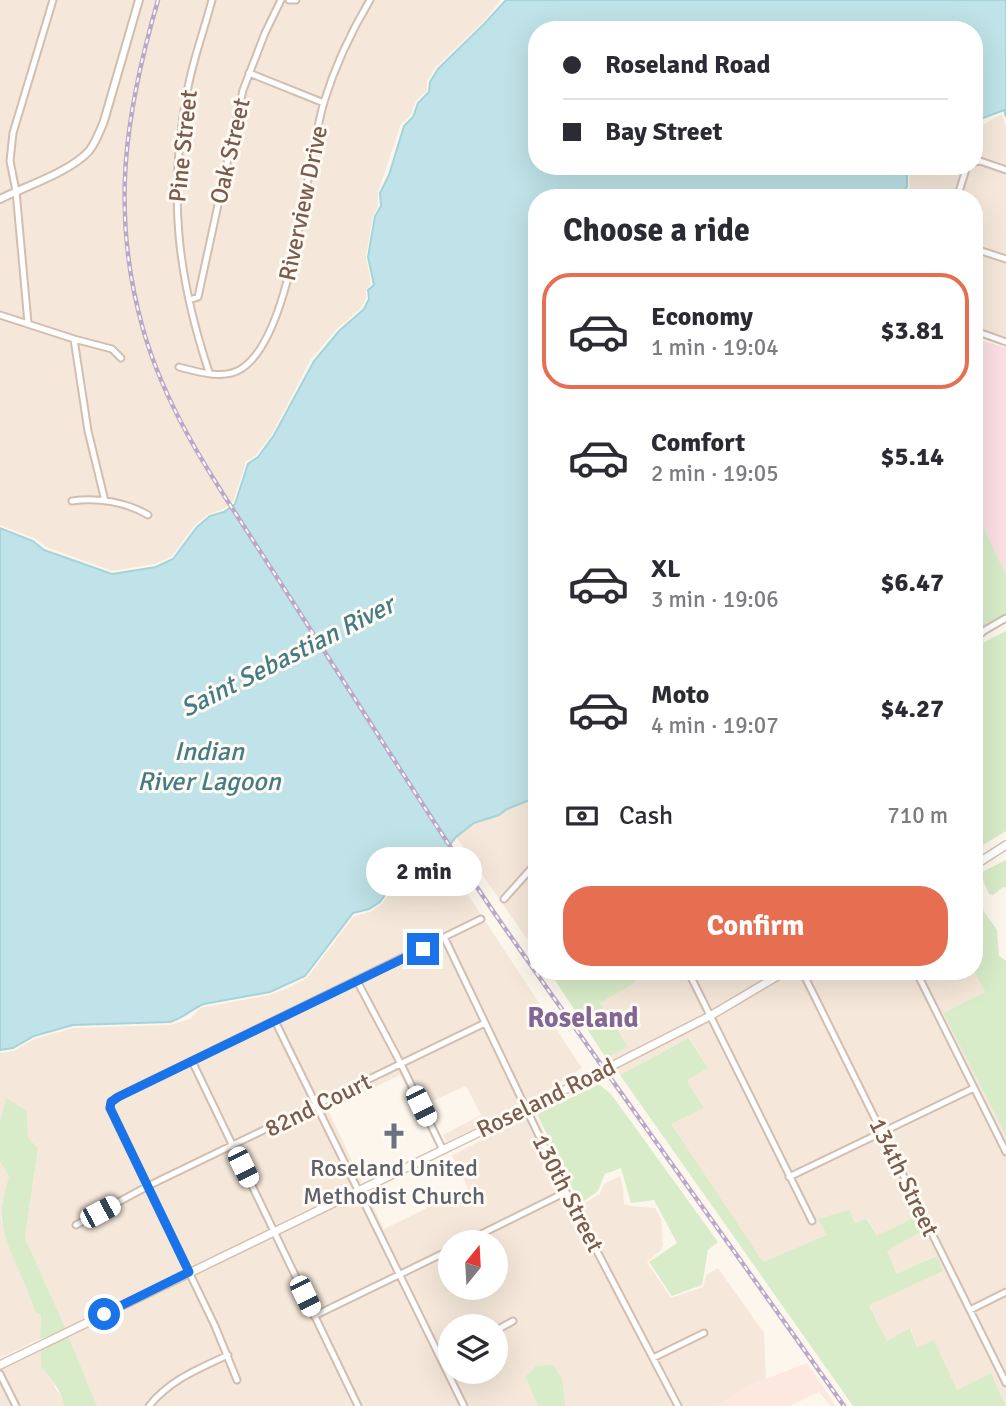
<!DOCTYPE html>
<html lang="en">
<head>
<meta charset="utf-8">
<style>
  :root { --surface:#fff; --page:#f7f7f7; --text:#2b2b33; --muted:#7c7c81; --line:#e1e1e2; --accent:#e76f51 }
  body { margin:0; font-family:Signika,sans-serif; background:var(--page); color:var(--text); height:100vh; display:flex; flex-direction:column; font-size:26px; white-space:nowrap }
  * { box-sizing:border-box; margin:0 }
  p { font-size:23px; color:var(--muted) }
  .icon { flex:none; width:38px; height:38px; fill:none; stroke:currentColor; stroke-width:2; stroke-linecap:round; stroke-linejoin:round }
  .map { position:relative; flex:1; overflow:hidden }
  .drawer { position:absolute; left:528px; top:189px; width:455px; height:791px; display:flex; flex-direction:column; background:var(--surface); border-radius:28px; box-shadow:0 7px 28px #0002 }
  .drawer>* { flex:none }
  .hud { position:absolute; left:528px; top:21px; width:455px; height:154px; border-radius:28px; box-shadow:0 7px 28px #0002; display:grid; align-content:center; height:154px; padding:0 35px; background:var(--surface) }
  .needle { width:46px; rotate:18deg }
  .tools { position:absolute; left:438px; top:1230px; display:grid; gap:14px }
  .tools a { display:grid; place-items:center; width:70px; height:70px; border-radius:50%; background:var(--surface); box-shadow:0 7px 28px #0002; font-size:35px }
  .end { position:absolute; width:32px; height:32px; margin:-16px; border:9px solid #1a73e8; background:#fff; box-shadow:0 0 0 4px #fff }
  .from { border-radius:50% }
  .bubble { position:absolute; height:49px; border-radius:24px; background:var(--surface); box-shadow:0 7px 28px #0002; font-size:23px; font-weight:800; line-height:49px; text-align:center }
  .car { position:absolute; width:21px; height:42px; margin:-21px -10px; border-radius:9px; box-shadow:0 0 5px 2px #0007; background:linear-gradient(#fff 24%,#345 0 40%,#fff 0 76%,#345 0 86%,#fff 0) }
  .hud b { display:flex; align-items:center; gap:24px; height:66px; font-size:26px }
  .hud b+b { border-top:2px solid var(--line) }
  .hud i { width:18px; height:18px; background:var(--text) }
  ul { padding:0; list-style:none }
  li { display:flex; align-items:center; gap:21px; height:116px; margin:0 14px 10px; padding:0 21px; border:4px solid transparent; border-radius:28px }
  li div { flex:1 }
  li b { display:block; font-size:26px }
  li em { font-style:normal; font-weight:800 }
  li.selected { border-color:var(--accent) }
  li>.icon { width:63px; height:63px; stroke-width:1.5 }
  h2 { padding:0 35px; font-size:32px; line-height:84px }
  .pay { display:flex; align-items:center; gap:18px; height:77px; padding:0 35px; font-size:26px }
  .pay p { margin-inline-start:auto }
  .primary-button { display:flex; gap:14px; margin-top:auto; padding:14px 35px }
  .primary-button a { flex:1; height:80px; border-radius:28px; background:var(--accent); color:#fff; font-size:28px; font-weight:800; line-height:80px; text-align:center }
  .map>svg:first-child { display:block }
  .residential { fill:#f5e8da; fill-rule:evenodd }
  .commercial { fill:#fde8e0 }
  .medical { fill:#fbdfe3 }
  .green { fill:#d8ecc9 }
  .water { fill:#bfe3e8; stroke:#a5d3da; stroke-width:2 }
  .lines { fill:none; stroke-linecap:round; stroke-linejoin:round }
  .minor-casing { stroke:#d1beb0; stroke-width:9 }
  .tertiary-casing { stroke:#d1beb0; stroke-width:10 }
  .secondary-casing { stroke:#d6c0b0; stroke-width:10 }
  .minor { stroke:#fff; stroke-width:5 }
  .tertiary { stroke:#fff; stroke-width:6 }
  .secondary { stroke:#fff; stroke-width:7 }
  .rail-casing { stroke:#b9a8c9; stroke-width:4.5 }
  .rail { stroke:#fffaf3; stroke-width:2; stroke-dasharray:5; stroke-linecap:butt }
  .route { stroke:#1a73e8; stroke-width:9 }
  .labels { text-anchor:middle; stroke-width:6; stroke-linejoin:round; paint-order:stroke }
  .street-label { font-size:24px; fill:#7a5c4d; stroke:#fffaf3 }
  .worship-label { font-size:24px; fill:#5b616d; stroke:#fffaf3 }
  .water-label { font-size:26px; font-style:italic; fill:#437c86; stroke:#fffaf3 }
  .quarter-label { font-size:28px; font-weight:bold; fill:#846695; stroke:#fffaf3 }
</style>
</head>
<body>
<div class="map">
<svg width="1006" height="1406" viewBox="0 0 1006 1406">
  <rect width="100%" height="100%" fill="#fdf6ec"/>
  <path class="residential" d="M0,0h136l-34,118 -8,20 -8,11 -14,12 -72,34z
    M142,0h359l-18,22 -47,45 -9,14v10l-11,10 -6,15 -9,8 -23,68v14l-5,10 -7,40 5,28 -5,5v9l-4,9 -25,22 -26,30 -39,75 -16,21 -10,7 -13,40 -10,7 -14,5 -14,11 -23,31 -17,8 -43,7 -66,-24 -12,-9 -34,-13v-322l74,-36 18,-14 15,-31z
    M1002,114l4,12v219l-31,-10v-137h-70l5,-11 -1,-14 3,-7h63v-37z
    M537,797v136l-10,6 -71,-102 18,-14 25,-8 8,-6z
    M443,857l139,211 -57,37 -79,37 -3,-7 38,-20 -15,-29 -50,22 -16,-33 -72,35 34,72 -296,147 -41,-91 13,-88 -10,-13 -1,-26 -25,9 -2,3v-70l14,-2 20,-12 39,-11 97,-3 20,-6 9,-10 5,-2 66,-12 18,-7 19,-10 47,-62 16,-4 12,-8 20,-30 24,-12z
    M630,971h344l11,21 -42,21 63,123v270l-15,-32 -34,16 -40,-42 -6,-19 -24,12 -18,-37 74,-33 -8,-15 -37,19 -12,-24 36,-20 -45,5 -9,-17 -13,4 -36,-5 8,17 -64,28 -92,-139 16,-43 21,-13 -18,-30 -70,37 -14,-17 21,-11 -27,-44 36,-21z
    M535,1114l44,92 21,-12 4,-10 16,-8 3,11 1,17 7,2 24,2 6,10 2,27 -2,5 -14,12 24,36 32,-11 3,-12 12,-7 46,65 2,47 -18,6 -31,20h-152l-40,-29 13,29h-441l-29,-71 298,-143 18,37 84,-41 -16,-33zM450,1242h45v46h-45zM450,1326h45v46h-45z
    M0,1162l9,14 -8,42 7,26 21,45 6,23 6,3 -1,24 -40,19z
    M40,1349l1,18 11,10 3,11 9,11v7h-64v-37z"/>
  <path class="commercial" d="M807,1363l29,43h-5l-12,-14 -29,14h-73l31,-20z"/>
  <path class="medical" d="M975,338l31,10v227l-31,-66z"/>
  <path class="green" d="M975,509l31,66v39l-25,15 -6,-13z
    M1006,631v200l-31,19v-203z
    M1006,860v28l-3,-1 -10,8 -4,-1 -9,-21z
    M975,899l22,31 2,26 7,5v175l-63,-123 42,-21 -11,-21z
    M549,971h81l6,11 -36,21 28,44 -22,11z
    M689,1038l19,30 -21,13 17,27 -33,16 92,138 64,-27 -9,-16 31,-9 6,13 12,-4 10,17 39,-19 6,14 -35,20 10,23 39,-18 7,15 -74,34 18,36 23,-13 7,20 17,-8 23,50 34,-17 15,33h-153l-233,-331z
    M599,1084l12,10 107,148 -10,8 -6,35 -30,11 -23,-34 28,-19 -23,-43 -23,3 -10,-35 -16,6 -7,17 -18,13 -43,-90z
    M6,1098l21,13 1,26 10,12 -13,89 41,91 -26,10 1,-24 -6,-3c-8,-31 -30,-62 -33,-93 -2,-13 4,-30 7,-43l-9,-14v-39z
    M68,1335l29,71h-33c0,-11 -14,-31 -23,-39l-1,-18z
    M553,1365l9,13 3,28h-27l-13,-29 11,-11z"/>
  <path class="water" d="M506,0h500v117l-2,-7 -29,11v-91h-438v136h370v20l-5,12h-365v599l-30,12 -8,6 -25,8 -18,14 -12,16 -17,5 -26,14 -21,30 -11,7 -16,4 -48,63 -35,16 -66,12c-13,5 -20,14 -34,18l-97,3 -39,11 -21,12 -13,2v-522l33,13 11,9 68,24 44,-7 17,-8 24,-32 13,-11 14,-4 11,-8 13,-40 10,-7 16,-22 40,-74 25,-30 25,-22 5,-10 -1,-9 6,-5 -6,-28 7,-41 6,-10 -1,-13 9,-18 15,-49 9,-9 5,-14 11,-11 1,-10 8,-13 46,-45z"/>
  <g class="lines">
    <g class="minor-casing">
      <path id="minor" d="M289,0h7
        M249,73l75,30
        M975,162l5,-1 26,9
        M957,198l10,-32
        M975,249l31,10
        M189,300l9,-3 45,-207 22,-57 16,-33
        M0,315l74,24 38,10 9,9
        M28,323l-12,-132 -6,-30 3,-28 40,-133
        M975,331l31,11
        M74,339l14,92 17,70
        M179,367c19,5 45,13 62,2 53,-33 64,-204 83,-267 11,-36 27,-70 46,-102
        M209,372c-32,-96 -41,-179 -22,-279 5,-31 17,-62 25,-93
        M72,501c25,-4 54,1 76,14
        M975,618l7,15
        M975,636l31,-18
        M504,899l33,-37
        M445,939l121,253 112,214
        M688,971l124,250
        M802,971l204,412
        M916,971l90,181
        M357,981l44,83 41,84
        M275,1021l189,385
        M192,1061l166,345
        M789,1177l185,-89
        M76,1225l72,-39 337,-163
        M465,1242l101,-50
        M970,1310l36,-18
        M314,1316l136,-66
        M495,1331l18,-10
        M653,1358l51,-25
        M0,1374l16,32
        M237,1380l-22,-54 -105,-218 1,-6 7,-5 363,-178
        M149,1406c21,-26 49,-37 79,-51"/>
    </g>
    <g class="tertiary-casing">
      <path id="tertiary" d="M0,199c26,-13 70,-27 89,-48 7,-9 11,-20 15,-30l35,-121"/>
    </g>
    <g class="secondary-casing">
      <path id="secondary" d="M975,865l31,-20
        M0,1365l527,-256 183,-93 76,-45"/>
    </g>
    <use href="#minor" class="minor"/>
    <use href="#tertiary" class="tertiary"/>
    <use href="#secondary" class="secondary"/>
    <g class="rail-casing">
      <path id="rail" d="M158,0c-33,114 -48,212 -15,329 21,74 62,138 104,202 29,45 59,91 88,137 53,82 105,165 160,246 115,165 233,328 349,492"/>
    </g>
    <use href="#rail" class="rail"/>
  </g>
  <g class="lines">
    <path class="route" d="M104,1314l85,-42 -79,-164 1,-6 7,-5 305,-148"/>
  </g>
  <defs>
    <g id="church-bare" transform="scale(2.1)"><path d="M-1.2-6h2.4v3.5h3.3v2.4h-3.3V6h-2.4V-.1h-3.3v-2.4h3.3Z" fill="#6b7280" stroke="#fffaf3" stroke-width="2.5" paint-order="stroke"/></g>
  </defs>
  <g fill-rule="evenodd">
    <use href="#church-bare" x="394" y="1136"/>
  </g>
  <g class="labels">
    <g class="street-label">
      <text transform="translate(183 146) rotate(-84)" y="8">Pine Street</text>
      <text transform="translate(230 151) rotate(-77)" y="8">Oak Street</text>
      <text transform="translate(303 203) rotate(-78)" y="8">Riverview Drive</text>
      <text transform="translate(546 1098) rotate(-26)" y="8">Roseland Road</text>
      <text transform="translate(318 1105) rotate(-26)" y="8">82nd Court</text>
      <text transform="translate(904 1177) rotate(64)" y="8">134th Street</text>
      <text transform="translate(568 1193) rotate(63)" y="8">130th Street</text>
    </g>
    <g class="worship-label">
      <text x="394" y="1176">Roseland United<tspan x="394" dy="28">Methodist Church</tspan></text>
    </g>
    <g class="water-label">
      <text transform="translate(287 656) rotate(-27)" y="9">Saint Sebastian River</text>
      <text x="209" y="760">Indian<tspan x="209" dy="30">River Lagoon</tspan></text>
    </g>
    <g class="quarter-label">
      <text x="583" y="1027">Roseland</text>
    </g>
  </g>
</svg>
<div class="tools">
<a><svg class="needle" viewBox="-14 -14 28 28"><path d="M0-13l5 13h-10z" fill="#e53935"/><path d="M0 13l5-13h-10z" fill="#7c7c81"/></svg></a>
<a><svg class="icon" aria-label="layers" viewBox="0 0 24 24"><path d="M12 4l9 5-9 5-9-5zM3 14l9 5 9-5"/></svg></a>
</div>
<i class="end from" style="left:104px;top:1314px"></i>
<i class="end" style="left:423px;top:949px"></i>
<div class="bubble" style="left:366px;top:847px;width:116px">2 min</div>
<i class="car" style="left:421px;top:1106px;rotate:154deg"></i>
<i class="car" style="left:243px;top:1167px;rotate:154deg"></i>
<i class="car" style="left:100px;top:1212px;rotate:62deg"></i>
<i class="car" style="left:305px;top:1296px;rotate:154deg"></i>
<div class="hud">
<b><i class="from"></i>Roseland Road</b>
<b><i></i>Bay Street</b>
</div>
<section class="drawer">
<h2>Choose a ride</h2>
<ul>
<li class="selected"><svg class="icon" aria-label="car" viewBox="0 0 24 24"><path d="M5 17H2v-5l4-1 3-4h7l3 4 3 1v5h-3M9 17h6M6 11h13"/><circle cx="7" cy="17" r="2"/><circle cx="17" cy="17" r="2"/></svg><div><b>Economy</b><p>1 min · 19:04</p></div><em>$3.81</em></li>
<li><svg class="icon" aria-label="car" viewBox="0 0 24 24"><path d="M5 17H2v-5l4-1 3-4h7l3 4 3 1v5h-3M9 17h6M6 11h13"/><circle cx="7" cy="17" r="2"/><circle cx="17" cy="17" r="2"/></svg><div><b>Comfort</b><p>2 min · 19:05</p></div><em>$5.14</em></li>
<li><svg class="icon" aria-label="car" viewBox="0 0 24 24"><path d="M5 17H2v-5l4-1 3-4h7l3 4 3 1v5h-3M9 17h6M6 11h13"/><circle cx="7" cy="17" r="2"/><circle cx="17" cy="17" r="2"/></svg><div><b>XL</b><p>3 min · 19:06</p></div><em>$6.47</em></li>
<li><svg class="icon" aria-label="car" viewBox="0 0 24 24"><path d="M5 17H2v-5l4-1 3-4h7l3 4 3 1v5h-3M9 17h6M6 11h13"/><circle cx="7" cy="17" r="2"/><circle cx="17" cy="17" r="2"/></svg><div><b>Moto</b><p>4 min · 19:07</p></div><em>$4.27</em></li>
</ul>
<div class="pay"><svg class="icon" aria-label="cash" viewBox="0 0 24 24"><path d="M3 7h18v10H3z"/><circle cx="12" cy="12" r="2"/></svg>Cash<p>710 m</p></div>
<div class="primary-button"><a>Confirm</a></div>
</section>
</div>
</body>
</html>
